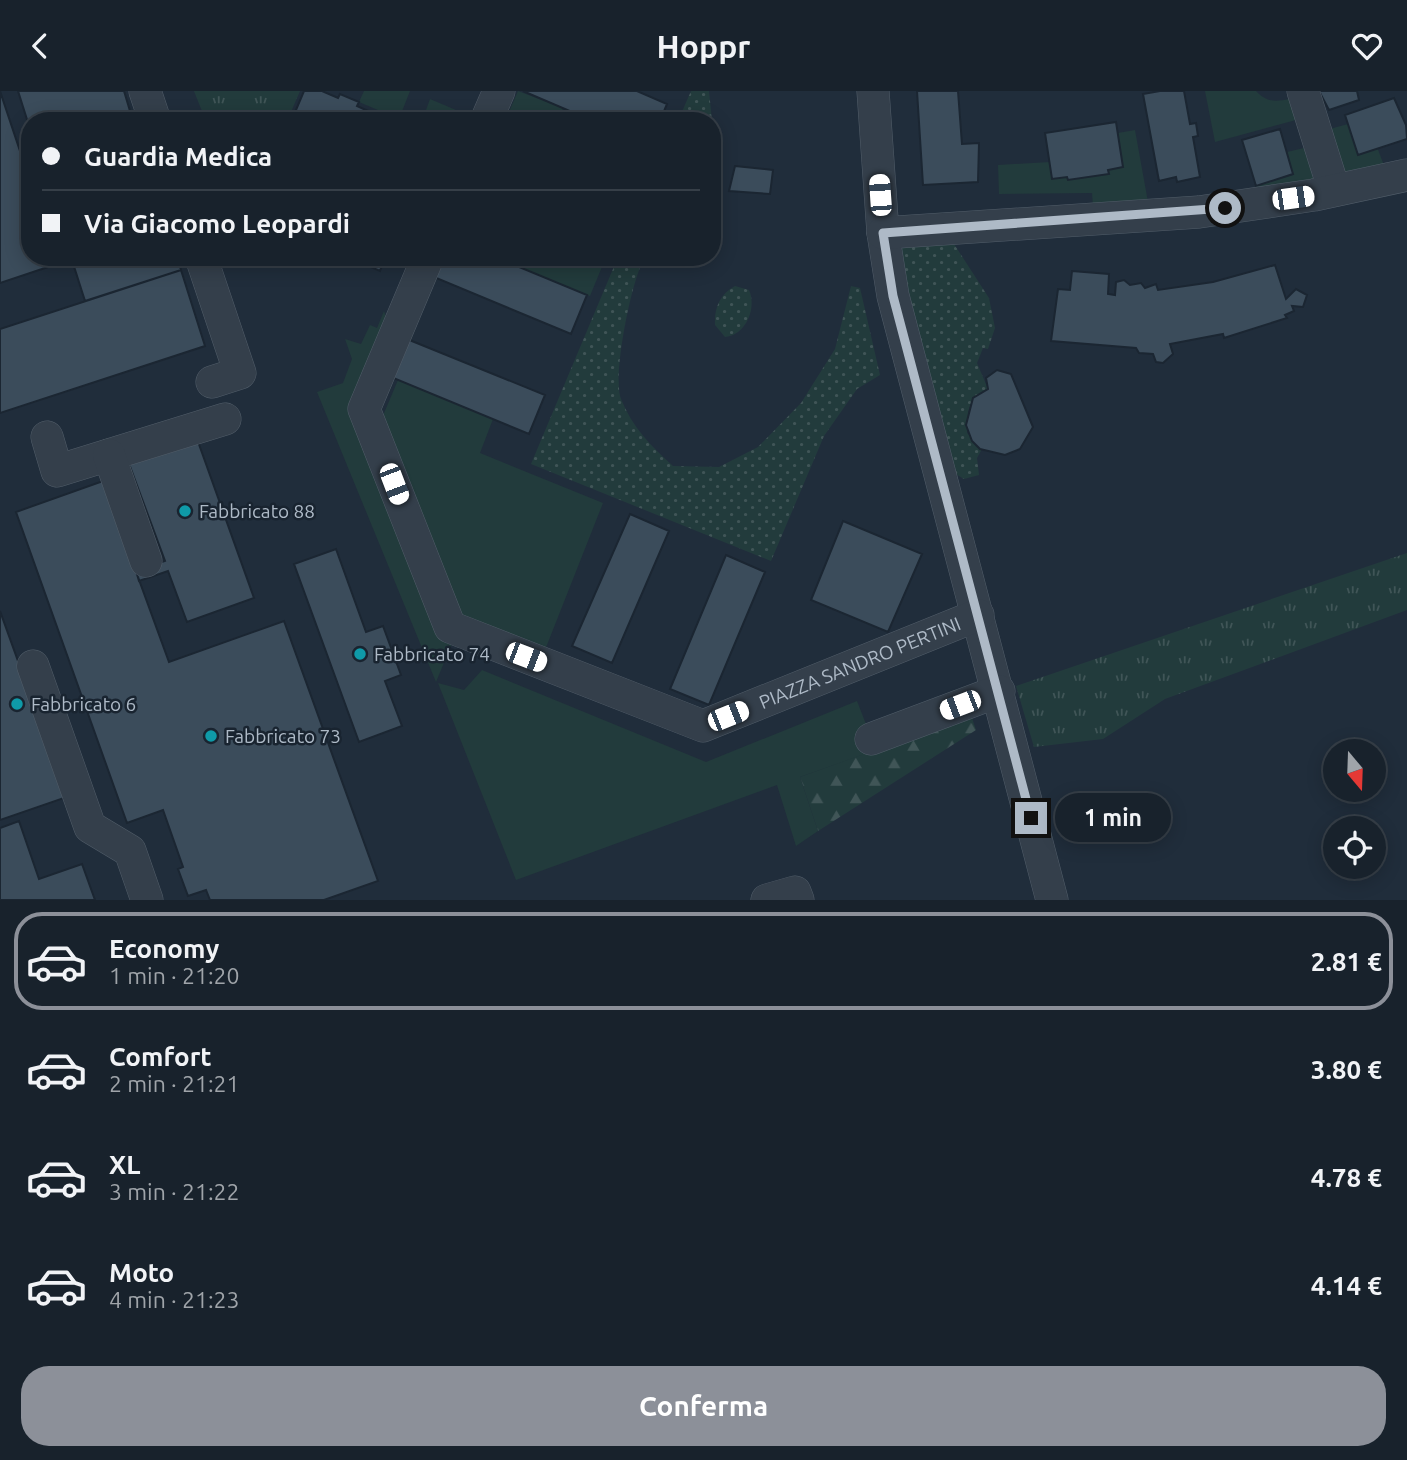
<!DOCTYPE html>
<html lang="it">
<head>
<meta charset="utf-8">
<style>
  :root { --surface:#18222c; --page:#212a34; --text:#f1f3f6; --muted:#9fa4a9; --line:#363f48; --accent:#8c9099 }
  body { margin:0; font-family:Ubuntu,sans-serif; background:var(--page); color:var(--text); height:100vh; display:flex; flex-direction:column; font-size:26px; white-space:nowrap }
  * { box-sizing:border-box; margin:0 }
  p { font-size:23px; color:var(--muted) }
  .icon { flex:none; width:38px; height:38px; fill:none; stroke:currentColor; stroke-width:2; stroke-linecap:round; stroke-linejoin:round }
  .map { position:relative; height:809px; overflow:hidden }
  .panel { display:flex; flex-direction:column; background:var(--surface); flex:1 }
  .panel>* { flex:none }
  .hud { position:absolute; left:21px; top:21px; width:700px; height:154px; border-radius:28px; box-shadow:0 4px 18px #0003,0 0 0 2px var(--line); display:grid; align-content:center; height:154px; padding:0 21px; background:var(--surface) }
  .needle { width:46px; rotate:161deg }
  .fabs { position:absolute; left:1323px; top:648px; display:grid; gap:14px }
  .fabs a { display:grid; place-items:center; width:63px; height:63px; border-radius:50%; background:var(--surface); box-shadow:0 4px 18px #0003,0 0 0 2px var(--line); font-size:35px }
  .end { position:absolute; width:32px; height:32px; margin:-16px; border:9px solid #aebac7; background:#111; box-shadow:0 0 0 4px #111 }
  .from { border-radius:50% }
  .bubble { position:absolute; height:49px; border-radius:24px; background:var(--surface); box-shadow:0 4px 18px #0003,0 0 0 2px var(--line); font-size:23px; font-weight:700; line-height:49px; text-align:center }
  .car { position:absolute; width:21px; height:42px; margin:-21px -10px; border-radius:9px; box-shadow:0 0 5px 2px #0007; background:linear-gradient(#fff 24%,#345 0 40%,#fff 0 76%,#345 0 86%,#fff 0) }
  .hud b { display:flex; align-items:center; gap:24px; height:66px; font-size:26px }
  .hud b+b { border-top:2px solid var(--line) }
  .hud i { width:18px; height:18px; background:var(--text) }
  ul { padding:12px 0 0; list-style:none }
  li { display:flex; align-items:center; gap:21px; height:98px; margin:0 14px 10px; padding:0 7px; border:4px solid transparent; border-radius:28px }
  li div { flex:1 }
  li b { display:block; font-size:26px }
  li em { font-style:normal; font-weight:700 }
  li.current { border-color:var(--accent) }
  li>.icon { width:63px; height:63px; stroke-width:1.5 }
  .button { display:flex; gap:14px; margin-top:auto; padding:14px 21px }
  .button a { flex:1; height:80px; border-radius:28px; background:var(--accent); color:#fff; font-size:28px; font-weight:700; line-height:80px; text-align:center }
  header { display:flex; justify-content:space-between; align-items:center; height:91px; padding:0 21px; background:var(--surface); font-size:32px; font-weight:700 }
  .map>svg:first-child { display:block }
  .grass { fill:url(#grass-tufts) }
  .forest { fill:url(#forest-firs) }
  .park { fill:url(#park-dots) }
  .garden { fill:#223b3c }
  .building { fill:#3b4c5b; stroke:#1b2632; stroke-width:2 }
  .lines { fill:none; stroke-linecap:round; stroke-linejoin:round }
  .minor-casing { stroke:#515d69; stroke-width:33 }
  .minor { stroke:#343f4b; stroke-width:32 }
  .route { stroke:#aebac7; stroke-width:9 }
  .culture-dot { fill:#0f9aa8; stroke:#192430; stroke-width:2.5 }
  .labels { text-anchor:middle; stroke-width:5; stroke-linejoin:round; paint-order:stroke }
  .poi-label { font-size:19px; fill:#aebac7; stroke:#192430; text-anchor:start }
  .street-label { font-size:19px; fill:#aebac7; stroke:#192430 }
</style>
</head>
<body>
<header><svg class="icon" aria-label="back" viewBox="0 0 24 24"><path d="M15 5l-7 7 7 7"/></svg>Hoppr<svg class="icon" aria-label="heart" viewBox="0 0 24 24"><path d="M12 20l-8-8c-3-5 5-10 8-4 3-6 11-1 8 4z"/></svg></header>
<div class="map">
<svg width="1407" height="809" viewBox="0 0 1407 809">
  <defs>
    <pattern id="grass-tufts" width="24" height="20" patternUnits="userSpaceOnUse" patternTransform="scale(1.75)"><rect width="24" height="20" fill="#223b3c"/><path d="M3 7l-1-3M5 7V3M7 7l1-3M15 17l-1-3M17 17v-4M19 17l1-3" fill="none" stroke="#405557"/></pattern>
    <pattern id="forest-firs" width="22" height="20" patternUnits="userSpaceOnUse" patternTransform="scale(1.75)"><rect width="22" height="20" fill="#223b3c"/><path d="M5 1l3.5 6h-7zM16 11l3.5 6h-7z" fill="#405557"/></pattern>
    <pattern id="park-dots" width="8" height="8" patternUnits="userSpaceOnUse" patternTransform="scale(1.75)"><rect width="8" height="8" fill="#223b3c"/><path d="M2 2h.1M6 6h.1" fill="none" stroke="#405557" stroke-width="1.8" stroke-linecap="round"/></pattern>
  </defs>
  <rect width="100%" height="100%" fill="#202d3b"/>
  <path class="grass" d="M194,0h106l-13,30h-81z
    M1407,462v57l-242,89 -62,40 -69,8 -18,-61z"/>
  <path class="forest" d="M971,624l5,15 -158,101 -18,-54z"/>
  <path class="park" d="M691,0h18l3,30h-34z
    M954,153l35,54 6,30 -7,21 -5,-1 -6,15 11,26 -15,9 -5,14 -1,21 15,16 -5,9 2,17 -15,4 -20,-12 -48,-181 3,-40z
    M618,166h27c-13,20 -33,120 -24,142 11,28 30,47 52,67l46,1 39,-20 43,-44 34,-54 16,-63 9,2 20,87 -23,14 -33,47 -53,125 -240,-97z
    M735,195l14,4c8,18 -3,45 -24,47l-10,-12c-1,-17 5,-31 20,-39z"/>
  <path class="garden" d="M364,0h46l-11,28 -40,-17z
    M518,0l45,17 -5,13h-34l-16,-7z
    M1205,0h51c10,11 19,11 33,8l7,21 -81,22z
    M430,8l33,14 -3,8h-38z
    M1348,33l10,30 19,-7 8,21 -44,10 -15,-48z
    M1135,39l13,72 -55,5 -1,-14 -93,1 -1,-29 52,-3 3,17 14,-2 1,3 41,-6 -1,-4 15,-3 -5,-34z
    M1304,57l11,36 -59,8 -1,-6 38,-11 -6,-23z
    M495,166h111l-16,39z
    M384,220l3,9 -39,89 91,226 14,6 -17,41 -119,-290 26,-9 9,-24 -7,-20 16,5 9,-19 7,3z
    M398,289l95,39 -13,34 123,50 -58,147 -89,-35 -77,-190z
    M482,579l224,92 151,-61 19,49 -76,27 18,54 -22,15 -19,-61 -261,95 -78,-197 26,7z"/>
  <path class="building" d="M0,0l30,90v76h25l2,7 -57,19z
    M18,0h106l9,30h-103v8z
    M304,0h18l16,7 2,-4 19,8 -2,4 33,15h-90l-7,-4z
    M523,0h114l30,13 -7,17h-67z
    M917,0h41l4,53 17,-1 -1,39 -55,3z
    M1160,0h24l6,33 6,-1 2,13 -5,1 7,40 -23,5 -1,-5 -17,4 -16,-87z
    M1319,0h38l2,9 -30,10z
    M1394,7l12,27 1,14 -49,16 -13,-40z
    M1116,31l7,45 -15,3 1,4 -41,6 -1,-3 -15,2 -7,-46z
    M1280,38l13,45 -37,12 -14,-46z
    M735,75l38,4 -3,24 -41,-3z
    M71,166h106l4,13 -96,31z
    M348,166h37l-5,14z
    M437,166h58l92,38 -16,39 -142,-59z
    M1275,174l11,34 10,-10 11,6 -4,12 -11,-1 2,5 -9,4 2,3 -63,20 -1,-4 -53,10 3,10 -10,9 -7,-1 -3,-8 -14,-1 -3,-5 -85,-7 7,-52 12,1 2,-19 37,3 -1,20 7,1 1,-13 8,-2 6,5 11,-2 4,5 11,-4 2,6 55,-8z
    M181,179l24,76 -205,67v-84z
    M402,246l143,58 -16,39 -143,-59z
    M997,279l14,4 22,53 -13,22 -15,6 -25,-6 -8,-8 -6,-16 7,-27 15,-9 -2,-11z
    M196,345l58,162 -67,24 -19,-51 -29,10 -3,-10 29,-10 -37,-100z
    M103,390l66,181 115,-41 94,260 -54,19h-114l-4,-10 -18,6 -10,-27 5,-2 -20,-57 -36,13 -111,-311z
    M630,423l39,17 -57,132 -40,-17z
    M843,430l79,33 -34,78 -77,-32z
    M336,458l30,83 17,-6 18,49 -16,6 17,45 -43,16 -65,-178z
    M726,464l39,17 -56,133 -39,-16z
    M0,520l67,186 -67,23z
    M19,730l20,58 43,-15 13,36h-95v-72z"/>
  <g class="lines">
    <g class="minor-casing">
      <g id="minor">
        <path d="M145,0l10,30"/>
        <path d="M873,0l10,142 10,63 159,604"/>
        <path d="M1303,0l31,99"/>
        <path d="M486,30l13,-30"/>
        <path d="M883,142l316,-21 115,-17 93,-20"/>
        <path d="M201,166l39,116 -28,9"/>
        <path id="s1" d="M428,166l-64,152 86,218 253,99 275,-111"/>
        <path d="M47,346l10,34 168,-52"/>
        <path d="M109,364l37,106"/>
        <path d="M33,575l57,161 40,24 17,49"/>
        <path d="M871,648l128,-48"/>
        <path d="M767,809l28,-8 3,8"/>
      </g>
    </g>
    <use href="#minor" class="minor"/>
  </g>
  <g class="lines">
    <path class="route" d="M1031,727l-138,-522 -10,-63 342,-25"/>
  </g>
  <g class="culture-dot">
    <circle cx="185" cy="420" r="7"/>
    <circle cx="360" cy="563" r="7"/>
    <circle cx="17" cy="613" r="7"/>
    <circle cx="211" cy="645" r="7"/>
  </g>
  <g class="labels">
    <g class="poi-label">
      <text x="199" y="427">Fabbricato 88</text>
      <text x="374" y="570">Fabbricato 74</text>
      <text x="31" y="620">Fabbricato 6</text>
      <text x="225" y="652">Fabbricato 73</text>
    </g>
    <g class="street-label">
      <text dy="7" stroke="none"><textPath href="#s1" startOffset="840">PIAZZA SANDRO PERTINI</textPath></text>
    </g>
  </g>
</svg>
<div class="fabs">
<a><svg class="needle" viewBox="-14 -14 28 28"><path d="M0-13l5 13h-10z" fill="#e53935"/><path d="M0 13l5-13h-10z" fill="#9fa4a9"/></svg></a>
<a><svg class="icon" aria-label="locate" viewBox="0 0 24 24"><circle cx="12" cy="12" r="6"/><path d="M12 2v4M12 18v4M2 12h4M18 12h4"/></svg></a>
</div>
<i class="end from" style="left:1225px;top:117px"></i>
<i class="end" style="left:1031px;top:727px"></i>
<div class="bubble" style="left:1055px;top:702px;width:116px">1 min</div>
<i class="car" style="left:880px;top:104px;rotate:356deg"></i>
<i class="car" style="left:1293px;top:107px;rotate:82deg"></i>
<i class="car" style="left:394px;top:393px;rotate:159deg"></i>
<i class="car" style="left:526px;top:566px;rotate:111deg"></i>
<i class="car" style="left:960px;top:614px;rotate:249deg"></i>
<i class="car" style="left:728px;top:625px;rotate:68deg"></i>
<div class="hud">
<b><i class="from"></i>Guardia Medica</b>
<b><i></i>Via Giacomo Leopardi</b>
</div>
</div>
<section class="panel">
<ul>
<li class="current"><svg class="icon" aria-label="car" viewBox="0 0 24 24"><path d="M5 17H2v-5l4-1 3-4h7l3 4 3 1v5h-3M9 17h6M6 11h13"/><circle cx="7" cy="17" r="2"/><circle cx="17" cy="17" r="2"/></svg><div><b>Economy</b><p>1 min · 21:20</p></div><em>2.81 €</em></li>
<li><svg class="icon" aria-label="car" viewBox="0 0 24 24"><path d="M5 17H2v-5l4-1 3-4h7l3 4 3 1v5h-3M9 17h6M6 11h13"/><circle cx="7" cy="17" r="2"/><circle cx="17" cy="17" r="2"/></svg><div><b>Comfort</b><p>2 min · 21:21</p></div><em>3.80 €</em></li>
<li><svg class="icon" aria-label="car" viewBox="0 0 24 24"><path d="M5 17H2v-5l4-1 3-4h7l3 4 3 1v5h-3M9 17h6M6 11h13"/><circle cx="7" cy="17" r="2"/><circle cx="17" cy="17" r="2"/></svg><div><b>XL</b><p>3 min · 21:22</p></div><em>4.78 €</em></li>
<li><svg class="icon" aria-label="car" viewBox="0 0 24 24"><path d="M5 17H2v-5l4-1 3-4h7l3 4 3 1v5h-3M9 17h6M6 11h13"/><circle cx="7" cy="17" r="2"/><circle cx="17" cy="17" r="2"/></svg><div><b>Moto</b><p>4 min · 21:23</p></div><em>4.14 €</em></li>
</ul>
<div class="button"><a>Conferma</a></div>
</section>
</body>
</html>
